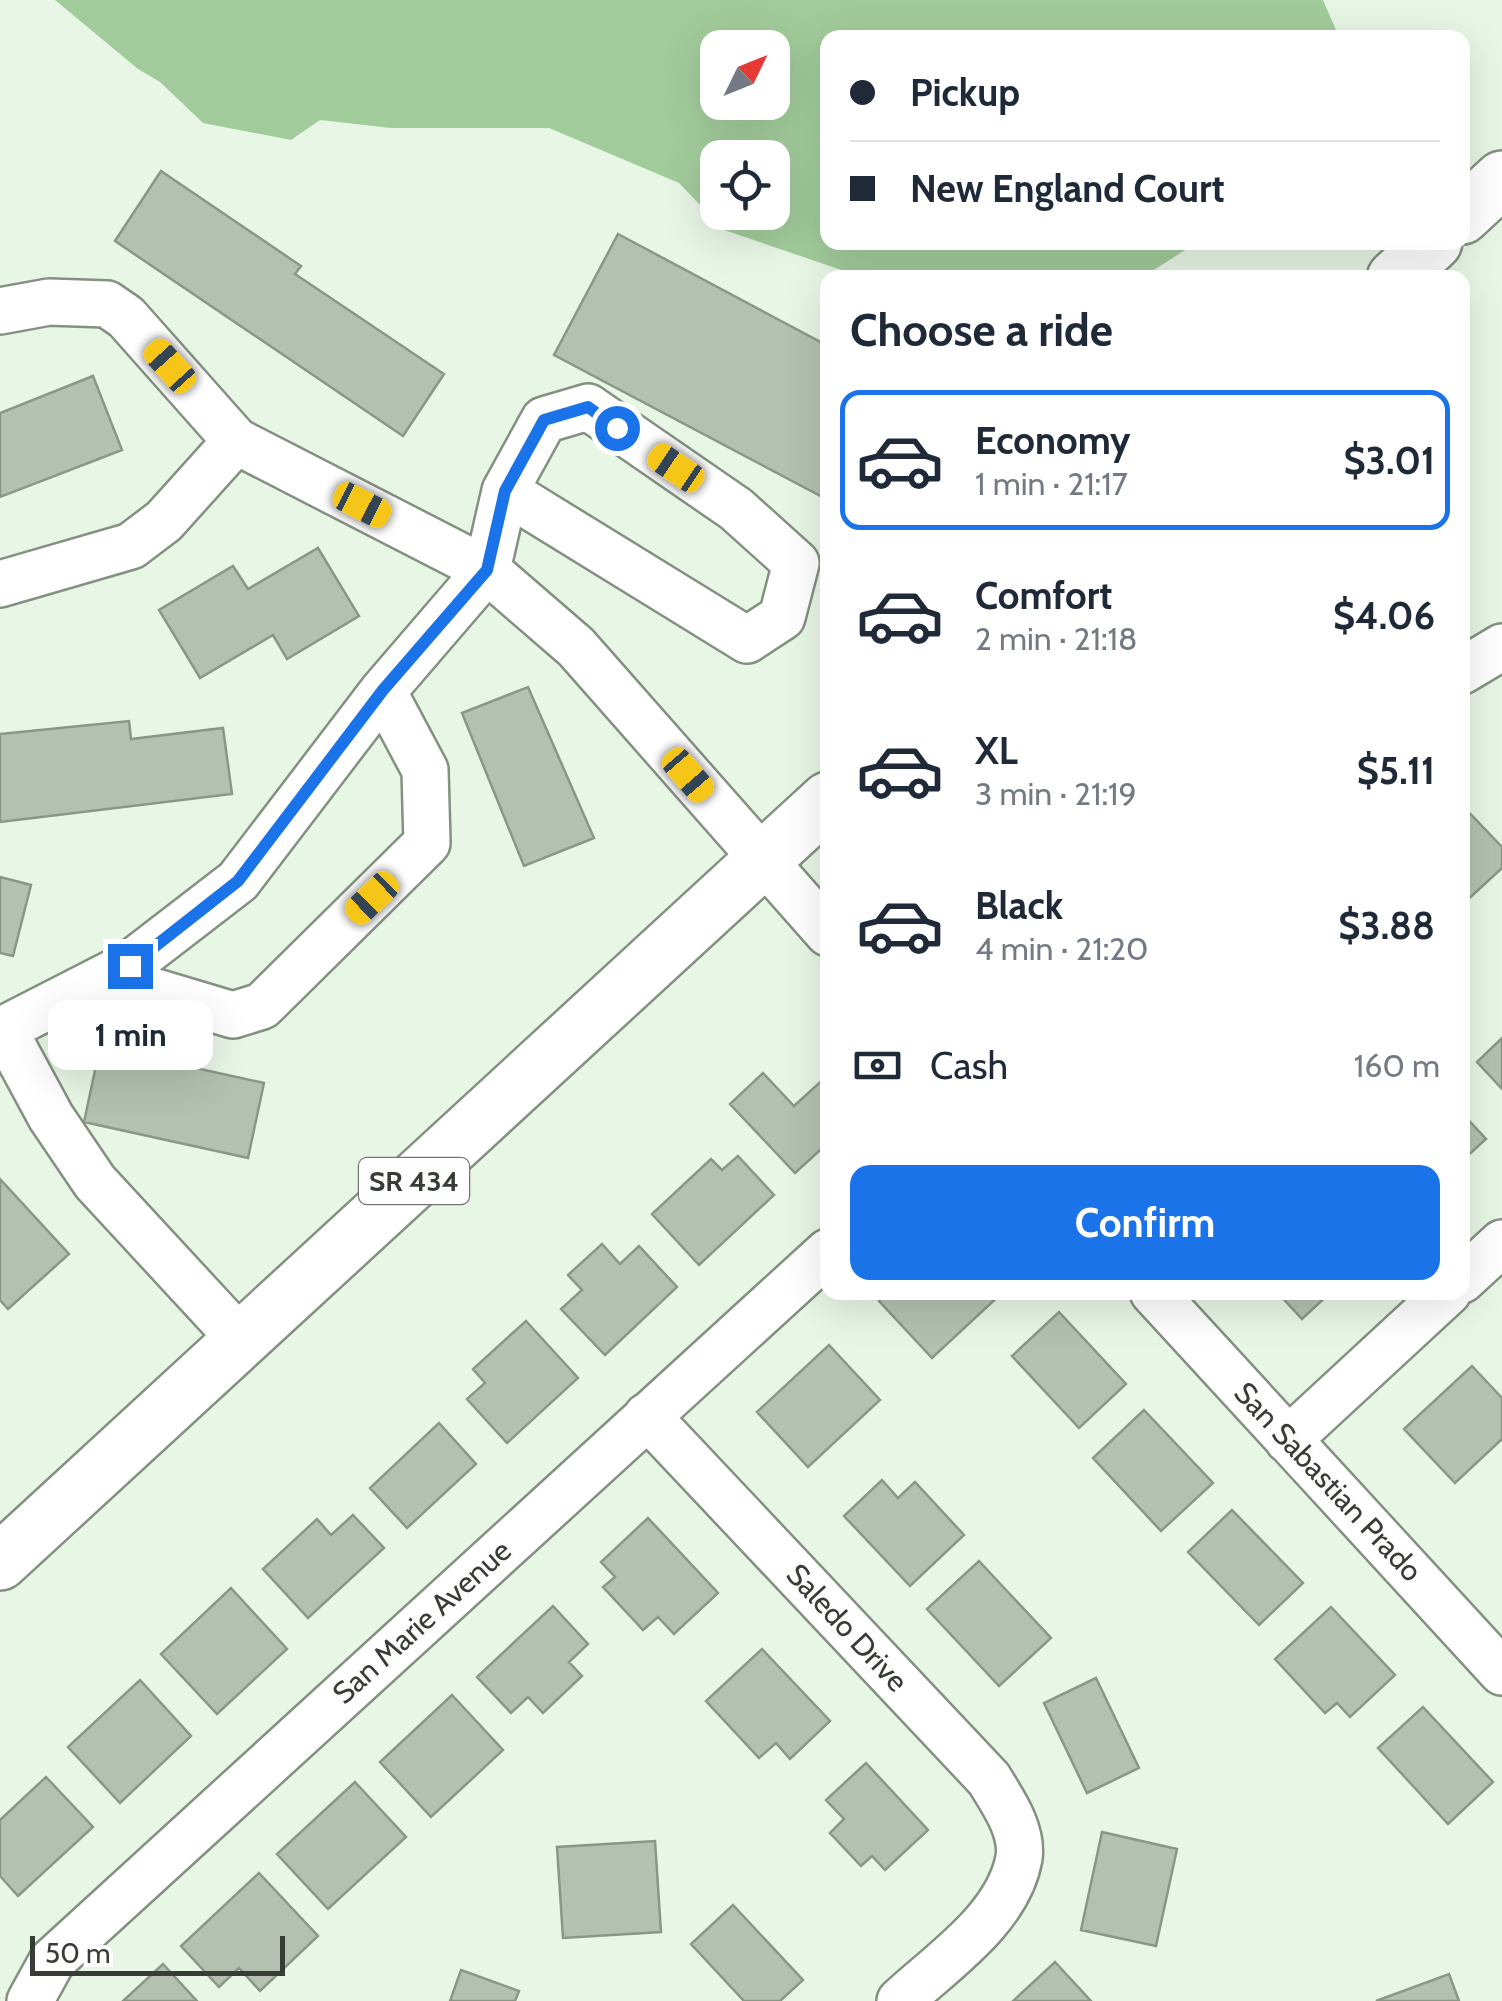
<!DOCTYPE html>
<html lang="en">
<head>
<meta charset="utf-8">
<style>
  :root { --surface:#fff; --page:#f6f6f7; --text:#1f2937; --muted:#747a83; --line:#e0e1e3; --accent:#1a73e8 }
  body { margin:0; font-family:Cabin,sans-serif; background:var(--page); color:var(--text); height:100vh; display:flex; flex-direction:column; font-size:38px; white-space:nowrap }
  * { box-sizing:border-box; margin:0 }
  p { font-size:32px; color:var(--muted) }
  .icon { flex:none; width:55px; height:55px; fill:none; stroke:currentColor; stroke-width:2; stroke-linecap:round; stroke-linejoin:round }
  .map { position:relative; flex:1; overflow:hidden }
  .drawer { position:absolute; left:820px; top:270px; width:650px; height:1030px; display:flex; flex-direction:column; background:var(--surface); border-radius:20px; box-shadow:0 10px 40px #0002 }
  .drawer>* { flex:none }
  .guide { position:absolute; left:820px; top:30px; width:650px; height:220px; border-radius:20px; box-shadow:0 10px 40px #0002; display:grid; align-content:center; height:220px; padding:0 30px; background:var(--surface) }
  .needle { width:65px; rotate:47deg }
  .controls { position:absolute; left:700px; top:30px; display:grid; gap:20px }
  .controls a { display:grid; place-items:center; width:90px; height:90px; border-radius:20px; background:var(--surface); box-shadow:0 10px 40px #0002; font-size:50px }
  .scale { position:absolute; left:30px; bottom:25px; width:255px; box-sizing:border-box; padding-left:10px; border:5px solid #373d36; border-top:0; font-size:28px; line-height:35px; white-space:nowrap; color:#373d36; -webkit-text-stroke:8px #fefefe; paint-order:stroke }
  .end { position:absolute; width:45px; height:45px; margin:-22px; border:12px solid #1a73e8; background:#fff; box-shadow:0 0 0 5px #fff }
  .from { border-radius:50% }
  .bubble { position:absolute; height:70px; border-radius:20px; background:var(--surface); box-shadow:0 10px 40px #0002; font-size:32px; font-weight:700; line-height:70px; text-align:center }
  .car { position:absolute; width:30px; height:60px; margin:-30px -15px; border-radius:12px; box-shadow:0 0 8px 2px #0007; background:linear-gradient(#f5c518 24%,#345 0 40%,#f5c518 0 76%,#345 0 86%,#f5c518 0) }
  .guide b { display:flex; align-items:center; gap:35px; height:95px; font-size:38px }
  .guide b+b { border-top:2px solid var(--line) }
  .guide i { width:25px; height:25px; background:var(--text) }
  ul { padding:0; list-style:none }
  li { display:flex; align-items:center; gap:30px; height:140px; margin:0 20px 15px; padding:0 10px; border:5px solid transparent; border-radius:20px }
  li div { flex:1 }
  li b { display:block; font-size:38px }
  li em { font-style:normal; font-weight:700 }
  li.on { border-color:var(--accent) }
  li>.icon { width:90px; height:90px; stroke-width:1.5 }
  h2 { padding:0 30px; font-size:45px; line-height:120px }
  .pay { display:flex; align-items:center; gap:25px; height:110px; padding:0 30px; font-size:38px }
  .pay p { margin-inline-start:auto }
  .button { display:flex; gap:20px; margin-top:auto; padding:20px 30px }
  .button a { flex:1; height:115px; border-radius:20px; background:var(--accent); color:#fff; font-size:40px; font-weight:700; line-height:115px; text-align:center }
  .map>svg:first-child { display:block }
  .water { fill:#a2cb9b; fill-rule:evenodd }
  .building { fill:#b4c1b1; stroke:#8a9788; stroke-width:2.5 }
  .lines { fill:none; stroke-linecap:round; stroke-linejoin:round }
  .minor-casing { stroke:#849182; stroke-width:50 }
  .major-casing { stroke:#849182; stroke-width:60 }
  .minor { stroke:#fff; stroke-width:45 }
  .major { stroke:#fff; stroke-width:55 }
  .route { stroke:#1a73e8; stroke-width:12 }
  .labels { text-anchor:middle; stroke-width:10; stroke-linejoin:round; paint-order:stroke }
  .shield { fill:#fefefe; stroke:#737772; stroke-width:2.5 }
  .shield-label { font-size:28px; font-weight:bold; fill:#373d36 }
  .street-label { font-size:30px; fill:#373d36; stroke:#fefefe }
</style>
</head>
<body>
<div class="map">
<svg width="1502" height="2001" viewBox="0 0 1502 2001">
  <rect width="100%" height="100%" fill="#e8f6e6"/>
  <path class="water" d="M55,0h1268l16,37 -511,1v204l368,1 -53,34h-281l-138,-47 -45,-47 -130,-55h-158l-71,-8 -29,20 -88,-17 -43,-41 -22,-13zM718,48h54v54h-54zM718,158h54v54h-54z"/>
  <path class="building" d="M161,171l140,95 -6,8 149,100 -41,62 -288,-195z
    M618,234l210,112v154l-274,-145z
    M93,376l29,74 -122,47v-84z
    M318,548l41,68 -72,43 -14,-24 -73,43 -41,-68 74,-44 15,23z
    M528,687l66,151 -70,28 -62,-153z
    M129,721l2,18 92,-11 9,66 -232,28v-88z
    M1462,805l40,42v21l-40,37z
    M0,877l31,8 -18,71 -13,-3z
    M1502,1038v51l-25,-27z
    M100,1047l164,36 -16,75 -164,-36z
    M763,1073l31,33 34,-31v68l-33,30 -65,-69z
    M1462,1113l24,26 -24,22z
    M738,1156l36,39 -75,70 -47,-51 59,-55 11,11z
    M0,1179l69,75 -61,55 -8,-9z
    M602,1244l18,20 19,-18 38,41 -72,68 -44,-46 21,-19 -14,-15z
    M887,1292h116l-71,66 -53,-57z
    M1277,1292h54l-29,27z
    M1059,1312l67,72 -47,44 -67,-72z
    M526,1321l52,57 -71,65 -40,-44 18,-16 -12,-14z
    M829,1345l51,55 -72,67 -51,-55z
    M1472,1366l30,32v41l-47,44 -51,-54z
    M1144,1410l69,73 -52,48 -68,-73z
    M439,1423l37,41 -69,64 -37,-40z
    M882,1480l16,18 17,-16 49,53 -54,51 -66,-70z
    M1232,1510l71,73 -44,42 -71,-73z
    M353,1515l31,33 -76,70 -45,-49 54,-50 14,16z
    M648,1518l70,75 -44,41 -16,-17 -15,13 -40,-43 12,-10 -14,-15z
    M979,1561l72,77 -52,48 -72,-77z
    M231,1588l56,61 -70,65 -56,-60z
    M553,1606l35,38 -19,18 13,14 -39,37 -15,-16 -17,16 -34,-36z
    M1331,1607l64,68 -45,42 -13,-14 -12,10 -50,-54z
    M762,1649l68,72 -40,38 -14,-16 -17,15 -53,-57z
    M1096,1678l43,90 -52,25 -43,-90z
    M140,1680l51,56 -71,67 -52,-56z
    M452,1695l51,55 -72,67 -51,-55z
    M1423,1707l70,75 -45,42 -70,-76z
    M866,1763l62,67 -43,40 -13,-14 -11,10 -31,-33 14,-14 -18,-19z
    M46,1777l47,50 -75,69 -18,-20v-56z
    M355,1782l51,55 -78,72 -51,-55z
    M1102,1832l75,17 -21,97 -75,-16z
    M655,1841l6,91 -98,6 -6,-91z
    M259,1873l59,63 -58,55 -21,-23 -20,19 -38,-41z
    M733,1905l70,75 -23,21h-36l-53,-57z
    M1055,1962l36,39h-78z
    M163,1964l34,37h-74z
    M461,1970l58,21 -4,10h-65z
    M1449,1974l10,27h-83z"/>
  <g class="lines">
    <g class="minor-casing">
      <path id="minor" d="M0,311l49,-9 58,2 19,13 110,124 251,129 89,77 252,286
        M0,584l131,-38 33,-25 72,-80
        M1462,671l40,-24
        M106,977l127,38 29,-9 165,-163 -2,-73 -42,-79
        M4,1030l47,87 44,65 146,158
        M0,1031l129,-66 109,-84 145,-190 104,-121 18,-79 242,149 35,-23 14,-54 -60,-54 -148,-102 -44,13 -39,71
        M1462,1280l40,-37
        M1153,1292l349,380
        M647,1416l342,363c14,23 34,51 30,79 -11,61 -77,104 -119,143
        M1288,1440l160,-148
        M30,2001l22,-40 776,-709"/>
    </g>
    <g class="major-casing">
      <path id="major" d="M1462,216l40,-37
        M1395,278l39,-36
        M0,1562l828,-762"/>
    </g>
    <use href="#minor" class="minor"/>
    <use href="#major" class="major"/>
  </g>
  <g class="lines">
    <path class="route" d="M130,966l108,-85 145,-191 104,-120 18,-79 39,-71 44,-13 29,21"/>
  </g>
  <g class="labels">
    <rect class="shield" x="359" y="1158" width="110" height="46" rx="8"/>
    <g class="shield-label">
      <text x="414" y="1191">SR 434</text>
    </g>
    <g class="street-label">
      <text transform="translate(1328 1482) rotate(47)" y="10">San Sabastian Prado</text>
      <text transform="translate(422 1622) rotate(-42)" y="10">San Marie Avenue</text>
      <text transform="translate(847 1628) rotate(47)" y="10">Saledo Drive</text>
    </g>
  </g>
</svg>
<div class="controls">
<a><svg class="needle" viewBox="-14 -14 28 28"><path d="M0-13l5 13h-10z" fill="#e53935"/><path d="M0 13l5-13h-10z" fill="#747a83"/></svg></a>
<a><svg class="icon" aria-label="locate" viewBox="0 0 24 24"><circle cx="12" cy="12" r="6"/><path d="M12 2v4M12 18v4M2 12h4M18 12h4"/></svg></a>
</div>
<div class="scale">50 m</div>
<i class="end from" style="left:617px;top:428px"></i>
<i class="end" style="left:130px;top:966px"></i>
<div class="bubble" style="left:48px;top:1000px;width:165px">1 min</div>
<i class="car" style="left:170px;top:366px;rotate:318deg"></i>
<i class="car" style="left:676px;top:468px;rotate:304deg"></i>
<i class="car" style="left:362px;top:505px;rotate:117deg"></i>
<i class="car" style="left:688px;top:775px;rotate:139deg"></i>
<i class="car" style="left:372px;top:898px;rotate:226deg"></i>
<div class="guide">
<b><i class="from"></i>Pickup</b>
<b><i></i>New England Court</b>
</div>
<section class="drawer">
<h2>Choose a ride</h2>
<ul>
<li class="on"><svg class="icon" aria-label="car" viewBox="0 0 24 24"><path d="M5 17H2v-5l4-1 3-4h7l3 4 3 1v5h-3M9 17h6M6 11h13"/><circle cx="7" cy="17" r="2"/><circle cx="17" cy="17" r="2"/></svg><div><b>Economy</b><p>1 min · 21:17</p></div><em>$3.01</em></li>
<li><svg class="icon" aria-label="car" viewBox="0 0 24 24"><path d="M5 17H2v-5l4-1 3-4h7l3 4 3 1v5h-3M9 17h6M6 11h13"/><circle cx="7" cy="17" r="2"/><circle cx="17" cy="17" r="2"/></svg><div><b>Comfort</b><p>2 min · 21:18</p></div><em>$4.06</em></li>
<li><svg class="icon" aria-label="car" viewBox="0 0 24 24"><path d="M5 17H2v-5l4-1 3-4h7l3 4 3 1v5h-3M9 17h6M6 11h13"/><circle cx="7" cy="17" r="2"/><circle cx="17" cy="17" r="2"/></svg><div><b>XL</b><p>3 min · 21:19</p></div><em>$5.11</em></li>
<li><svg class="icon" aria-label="car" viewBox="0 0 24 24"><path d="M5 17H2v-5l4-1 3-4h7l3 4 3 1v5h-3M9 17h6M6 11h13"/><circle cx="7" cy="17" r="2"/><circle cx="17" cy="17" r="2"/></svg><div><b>Black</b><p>4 min · 21:20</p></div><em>$3.88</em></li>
</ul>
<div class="pay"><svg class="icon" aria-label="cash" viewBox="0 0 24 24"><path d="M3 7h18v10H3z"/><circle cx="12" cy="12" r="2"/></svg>Cash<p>160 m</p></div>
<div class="button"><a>Confirm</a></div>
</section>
</div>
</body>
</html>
